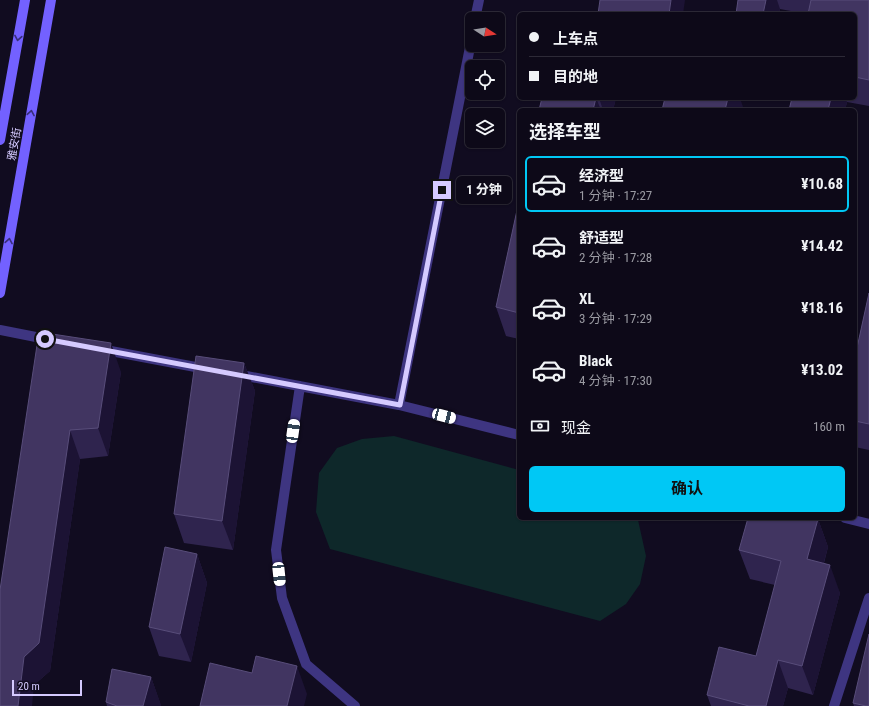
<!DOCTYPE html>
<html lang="zh">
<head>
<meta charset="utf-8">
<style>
  :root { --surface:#0d0918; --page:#1b1725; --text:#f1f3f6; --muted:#9a9aa2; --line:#2d2a37; --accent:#00c8f5 }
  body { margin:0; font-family:"Roboto Condensed","Noto Sans SC",sans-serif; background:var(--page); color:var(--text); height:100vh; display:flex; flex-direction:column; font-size:15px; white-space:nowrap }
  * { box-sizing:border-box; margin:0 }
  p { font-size:13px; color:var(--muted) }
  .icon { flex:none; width:22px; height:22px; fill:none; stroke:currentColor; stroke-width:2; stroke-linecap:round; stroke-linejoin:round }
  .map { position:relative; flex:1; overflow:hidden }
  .sheet { position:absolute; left:517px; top:108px; width:340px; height:412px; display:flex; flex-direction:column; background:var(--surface); border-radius:6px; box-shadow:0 1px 3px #0004,0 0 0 1px var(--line) }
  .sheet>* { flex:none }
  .banner { position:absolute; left:517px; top:12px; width:340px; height:88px; border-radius:6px; box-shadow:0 1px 3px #0004,0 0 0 1px var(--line); display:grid; align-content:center; height:88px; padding:0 12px; background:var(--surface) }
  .needle { width:26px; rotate:102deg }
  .controls { position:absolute; left:465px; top:12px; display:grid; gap:8px }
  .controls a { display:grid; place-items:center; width:40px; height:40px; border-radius:6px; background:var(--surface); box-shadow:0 1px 3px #0004,0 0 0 1px var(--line); font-size:20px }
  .scale { position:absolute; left:12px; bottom:10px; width:70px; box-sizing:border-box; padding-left:4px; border:2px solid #d5caff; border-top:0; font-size:11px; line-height:14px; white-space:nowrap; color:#d5caff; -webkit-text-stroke:3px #110c20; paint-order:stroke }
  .end { position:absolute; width:18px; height:18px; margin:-9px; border:5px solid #d5caff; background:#111; box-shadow:0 0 0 2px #111 }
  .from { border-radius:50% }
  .bubble { position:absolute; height:28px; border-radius:6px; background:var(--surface); box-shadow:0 1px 3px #0004,0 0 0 1px var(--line); font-size:13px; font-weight:700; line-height:28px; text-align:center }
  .car { position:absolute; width:12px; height:24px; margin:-12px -6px; border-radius:5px; box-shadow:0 0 3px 1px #0007; background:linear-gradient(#fff 24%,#345 0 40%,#fff 0 76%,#345 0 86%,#fff 0) }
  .banner b { display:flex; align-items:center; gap:14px; height:38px; font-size:15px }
  .banner b+b { border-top:1px solid var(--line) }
  .banner i { width:10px; height:10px; background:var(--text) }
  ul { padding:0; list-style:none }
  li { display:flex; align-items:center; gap:12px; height:56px; margin:0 8px 6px; padding:0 4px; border:2px solid transparent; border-radius:6px }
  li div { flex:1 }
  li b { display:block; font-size:15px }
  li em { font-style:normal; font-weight:700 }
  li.on { border-color:var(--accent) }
  li>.icon { width:36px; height:36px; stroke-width:1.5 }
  h2 { padding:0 12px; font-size:18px; line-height:48px }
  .pay { display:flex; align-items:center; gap:10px; height:44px; padding:0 12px; font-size:15px }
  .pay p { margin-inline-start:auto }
  .action { display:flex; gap:8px; margin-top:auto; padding:8px 12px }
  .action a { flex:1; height:46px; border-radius:6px; background:var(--accent); color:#111; font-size:16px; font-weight:700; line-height:46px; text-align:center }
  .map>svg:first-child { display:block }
  .green { fill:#0e282a }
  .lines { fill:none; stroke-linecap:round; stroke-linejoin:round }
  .minor { stroke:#3e3581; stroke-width:10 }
  .secondary { stroke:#7361ff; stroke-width:10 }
  .wall { fill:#2f244e }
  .shaded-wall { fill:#1c1334 }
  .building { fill:#413561; stroke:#584d7a }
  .oneway { stroke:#382e79 }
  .route { stroke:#d5caff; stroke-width:5 }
  .labels { text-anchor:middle; stroke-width:3; stroke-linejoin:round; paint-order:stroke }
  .street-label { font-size:11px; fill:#d5caff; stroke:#110c20 }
</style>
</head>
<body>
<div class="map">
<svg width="869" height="706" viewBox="0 0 869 706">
  <rect width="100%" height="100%" fill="#110c20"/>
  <path class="green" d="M394,436l125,34v48h116l3,2 8,36 -6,28 -14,20 -26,17 -270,-72 -14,-37 3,-39 18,-25 25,-9z"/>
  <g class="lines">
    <path class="minor" d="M475,19l4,-19
      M0,330l51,10
      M100,349l106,20
      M236,374l163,31 120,30
      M300,386l-24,164 6,48 24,66 49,42
      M399,405l73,-368
      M845,518l24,6
      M834,706l35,-108"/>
    <path class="secondary" d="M0,140l25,-140
      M0,293l51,-293"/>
  </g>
  <path class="wall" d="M738,0h131v106l-22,-4 -2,8h-56l3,-12h63v-84h-48l-27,-5 -1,5h-43z
    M542,98h74l-3,12h-74z
    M519,201v138l-13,-3 -10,-29z
    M869,293v157l-14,-3v-90z
    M39,332l82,40 -13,84 -28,3 -30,212 -16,14z
    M244,363l11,28 -22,159 -49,-7 -10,-29z
    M818,519l10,28 -4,16 16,30 -27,102 -25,-7 -5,18h-72l-4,-11 49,-39 19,-71 -25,-6 -11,-29z
    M197,554l10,29 -16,79 -32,-6 -10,-29z
    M151,677l10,29h-54l-1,-4z
    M853,703l16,3h-15z"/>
  <path class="shaded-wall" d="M671,0h14l-2,14h-14z
    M766,0h11l3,9 -1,5h-16z
    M596,98l5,12h-8z
    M599,98h17l-3,12h-10z
    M728,98h12l3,9 -1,3h-17z
    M831,98h14l2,4 -2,8h-17z
    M111,343l10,29 -13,84 -10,-28z
    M244,363l11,28 -22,159 -11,-29z
    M70,430l10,29 -30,212 -16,14 -2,21h-14l6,-49z
    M818,519l10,28 -11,40 -10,-28z
    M197,554l10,29 -16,79 -11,-28z
    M830,565l10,28 -27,102 -11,-29z
    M778,660l10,28 -5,18h-17z
    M297,666l10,28 -3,12h-17z
    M151,677l10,28v1h-18z"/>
  <path class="building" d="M600,0h71l-2,14h-71z
    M738,0h28l-3,14h-27z
    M811,0h58v80l-14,-3v-63h-47z
    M542,98h54l-3,12h-54z
    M665,98h63l-3,12h-63z
    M792,98h39l-3,12h-39z
    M519,201v112l-23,-6z
    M869,293v131l-14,-3v-64z
    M39,332l72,11 -13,85 -28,2 -31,213 -15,14 -6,49h-18v-116z
    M196,356l48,7 -22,158 -48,-7z
    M748,518h67l3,1 -11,40 23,6 -28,101 -24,-6 -12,46h-17l-42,-11 12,-48 37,9 25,-95 -42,-11z
    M165,547l32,7 -17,80 -31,-7z
    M869,634v72h-3l-13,-3z
    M256,656l41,10 -10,40h-87l10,-43 42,10z
    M112,669l39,8 -8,29h-26l-11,-4z"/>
  <defs><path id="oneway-chevron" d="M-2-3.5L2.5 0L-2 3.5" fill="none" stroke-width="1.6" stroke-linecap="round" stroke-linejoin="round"/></defs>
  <g class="oneway">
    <use href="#oneway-chevron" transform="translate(18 38) rotate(100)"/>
    <use href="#oneway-chevron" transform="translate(31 113) rotate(-80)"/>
    <use href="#oneway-chevron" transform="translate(9 241) rotate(-80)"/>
  </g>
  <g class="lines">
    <path class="route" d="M45,339l355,66 42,-215"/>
  </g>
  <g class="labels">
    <g class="street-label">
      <text transform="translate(14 144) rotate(-80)" y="4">雅安街</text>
    </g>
  </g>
</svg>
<div class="controls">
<a><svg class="needle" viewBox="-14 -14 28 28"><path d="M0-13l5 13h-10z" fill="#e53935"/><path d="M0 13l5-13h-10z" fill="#9a9aa2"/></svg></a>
<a><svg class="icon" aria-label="locate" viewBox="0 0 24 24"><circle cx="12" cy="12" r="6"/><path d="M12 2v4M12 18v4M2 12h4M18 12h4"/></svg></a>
<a><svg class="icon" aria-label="layers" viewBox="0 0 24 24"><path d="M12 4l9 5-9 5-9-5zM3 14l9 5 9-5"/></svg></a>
</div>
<div class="scale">20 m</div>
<i class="end from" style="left:45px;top:339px"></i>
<i class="end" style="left:442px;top:190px"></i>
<div class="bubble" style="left:456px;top:176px;width:56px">1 分钟</div>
<i class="car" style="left:444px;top:416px;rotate:105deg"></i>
<i class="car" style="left:293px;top:431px;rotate:8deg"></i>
<i class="car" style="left:279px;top:574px;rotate:174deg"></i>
<div class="banner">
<b><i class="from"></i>上车点</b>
<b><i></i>目的地</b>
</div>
<section class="sheet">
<h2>选择车型</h2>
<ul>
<li class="on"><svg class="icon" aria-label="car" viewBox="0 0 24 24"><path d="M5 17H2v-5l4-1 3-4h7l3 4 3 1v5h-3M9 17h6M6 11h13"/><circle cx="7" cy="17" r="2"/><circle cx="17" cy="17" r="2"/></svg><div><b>经济型</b><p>1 分钟 · 17:27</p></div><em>¥10.68</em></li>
<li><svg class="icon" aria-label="car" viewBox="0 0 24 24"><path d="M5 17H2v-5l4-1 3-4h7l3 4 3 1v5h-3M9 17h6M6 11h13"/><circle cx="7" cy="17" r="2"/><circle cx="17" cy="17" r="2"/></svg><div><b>舒适型</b><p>2 分钟 · 17:28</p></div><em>¥14.42</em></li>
<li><svg class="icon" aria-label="car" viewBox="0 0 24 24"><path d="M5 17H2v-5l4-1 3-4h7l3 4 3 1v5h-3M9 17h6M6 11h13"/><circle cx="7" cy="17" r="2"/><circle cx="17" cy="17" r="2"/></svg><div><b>XL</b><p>3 分钟 · 17:29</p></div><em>¥18.16</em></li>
<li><svg class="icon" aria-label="car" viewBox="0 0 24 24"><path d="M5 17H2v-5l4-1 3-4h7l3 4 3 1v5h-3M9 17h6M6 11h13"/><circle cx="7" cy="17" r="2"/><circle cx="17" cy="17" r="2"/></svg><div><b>Black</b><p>4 分钟 · 17:30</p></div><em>¥13.02</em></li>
</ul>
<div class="pay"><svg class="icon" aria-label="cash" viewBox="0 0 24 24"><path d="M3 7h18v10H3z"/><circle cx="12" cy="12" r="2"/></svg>现金<p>160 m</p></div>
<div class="action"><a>确认</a></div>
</section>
</div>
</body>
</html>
